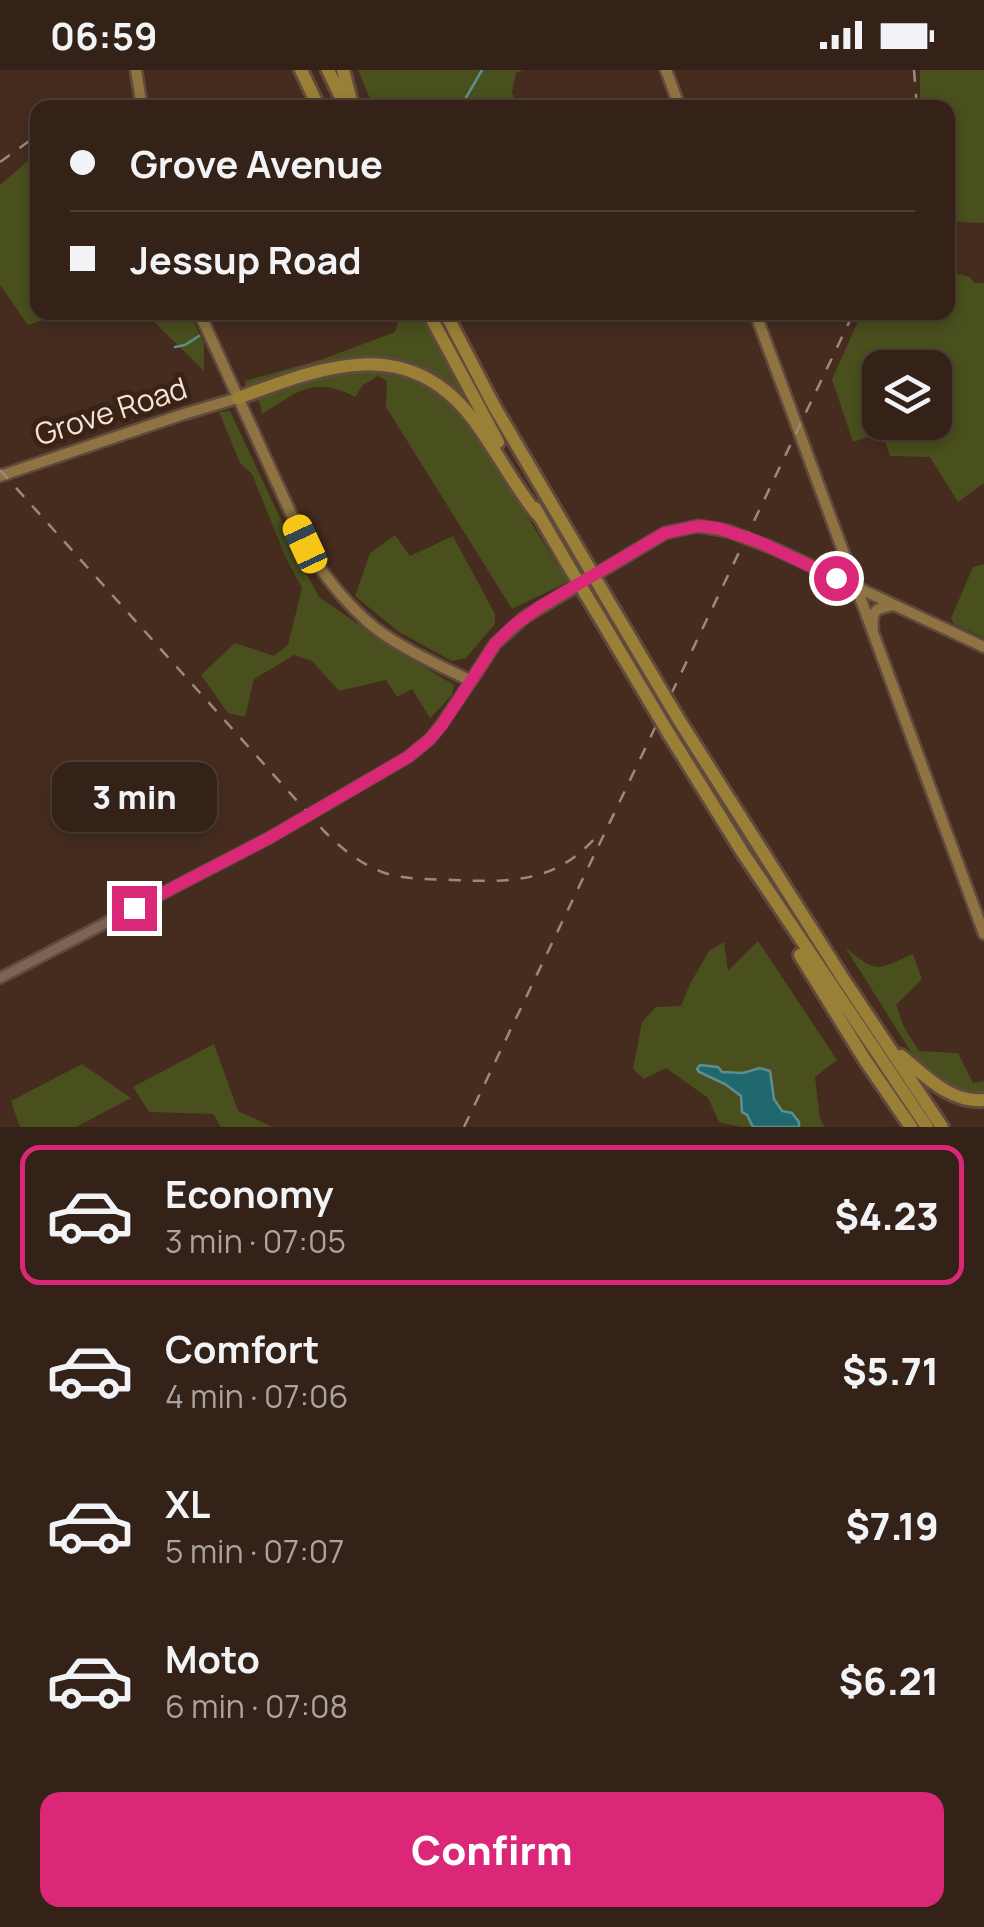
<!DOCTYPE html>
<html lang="en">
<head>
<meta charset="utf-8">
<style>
  :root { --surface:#342117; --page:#3c2920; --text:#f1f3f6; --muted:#a9a3a1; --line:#4e3e36; --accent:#db2777 }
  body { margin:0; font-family:Manrope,sans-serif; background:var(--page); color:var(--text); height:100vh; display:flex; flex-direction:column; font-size:38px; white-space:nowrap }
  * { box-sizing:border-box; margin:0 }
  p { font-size:32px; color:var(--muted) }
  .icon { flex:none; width:55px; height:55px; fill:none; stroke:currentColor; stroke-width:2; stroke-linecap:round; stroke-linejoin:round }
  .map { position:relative; height:1057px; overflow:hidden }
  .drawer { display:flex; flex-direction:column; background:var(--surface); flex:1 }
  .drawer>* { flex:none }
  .top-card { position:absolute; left:30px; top:30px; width:925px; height:220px; border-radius:20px; box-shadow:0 5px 15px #0003,0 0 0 2px var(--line); display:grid; align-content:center; height:220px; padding:0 40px; background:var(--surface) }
  .fabs { position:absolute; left:862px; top:280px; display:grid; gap:20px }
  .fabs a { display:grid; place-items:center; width:90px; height:90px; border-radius:20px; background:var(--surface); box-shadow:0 5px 15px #0003,0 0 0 2px var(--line); font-size:50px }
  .end { position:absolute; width:45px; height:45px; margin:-22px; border:12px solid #db2777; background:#fff; box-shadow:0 0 0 5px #fff }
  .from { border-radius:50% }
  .bubble { position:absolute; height:70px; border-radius:20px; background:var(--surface); box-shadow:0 5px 15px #0003,0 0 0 2px var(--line); font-size:32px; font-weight:800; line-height:70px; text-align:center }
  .car { position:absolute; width:30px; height:60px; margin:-30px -15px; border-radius:12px; box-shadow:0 0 8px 2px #0007; background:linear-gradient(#f5c518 24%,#345 0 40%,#f5c518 0 76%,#345 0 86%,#f5c518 0) }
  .top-card b { display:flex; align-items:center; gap:35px; height:95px; font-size:38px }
  .top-card b+b { border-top:2px solid var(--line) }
  .top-card i { width:25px; height:25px; background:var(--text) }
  ul { padding:18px 0 0; list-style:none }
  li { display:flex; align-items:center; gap:30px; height:140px; margin:0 20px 15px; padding:0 20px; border:5px solid transparent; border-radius:20px }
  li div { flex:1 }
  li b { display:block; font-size:38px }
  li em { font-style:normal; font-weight:800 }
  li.on { border-color:var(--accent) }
  li>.icon { width:90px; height:90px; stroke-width:1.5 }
  .cta { display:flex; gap:20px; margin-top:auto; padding:20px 40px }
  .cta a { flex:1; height:115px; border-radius:20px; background:var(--accent); color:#fff; font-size:40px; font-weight:800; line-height:115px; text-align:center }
  .status { display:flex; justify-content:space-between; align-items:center; height:70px; padding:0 50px; background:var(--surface); direction:ltr }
  .status svg { height:28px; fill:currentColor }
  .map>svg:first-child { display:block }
  .green { fill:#494f1d; fill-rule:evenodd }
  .water { fill:#1f696e; stroke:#5f8e8f; stroke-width:2.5 }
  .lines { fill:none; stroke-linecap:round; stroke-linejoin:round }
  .stream { stroke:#5f8e8f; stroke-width:2.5 }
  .minor-casing { stroke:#604a3e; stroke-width:14 }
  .major-casing { stroke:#604a3e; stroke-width:15 }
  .highway-casing { stroke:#604a3e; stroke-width:18 }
  .minor { stroke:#7e6253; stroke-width:9 }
  .major { stroke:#8f7342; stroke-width:10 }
  .highway { stroke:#9a7f36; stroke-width:12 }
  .rail { stroke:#9d887d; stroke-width:2.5; stroke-dasharray:12 12; stroke-linecap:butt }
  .highway-bridge-casing { stroke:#604a3e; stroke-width:18; stroke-linecap:butt }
  .highway-bridge { stroke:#9a7f36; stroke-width:12 }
  .route { stroke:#db2777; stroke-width:12 }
  .labels { text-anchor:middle; stroke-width:10; stroke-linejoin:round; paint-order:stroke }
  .street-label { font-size:30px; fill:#f5e4dc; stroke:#3a2215 }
</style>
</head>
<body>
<div class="status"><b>06:59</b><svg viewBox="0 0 49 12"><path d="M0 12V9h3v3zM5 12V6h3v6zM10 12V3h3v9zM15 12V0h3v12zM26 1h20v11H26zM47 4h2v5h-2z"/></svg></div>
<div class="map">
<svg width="984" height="1057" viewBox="0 0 984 1057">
  <rect width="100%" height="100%" fill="#452c1f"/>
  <path class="green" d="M358,0h165l-7,3 -4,19 5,15 -143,1z
    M920,0h64v153l-27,-1 -9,10v-124l-28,-1z
    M37,83l1,159 25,1 -35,12 -28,-40v-100z
    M948,201l22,6 4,6h10v200l-26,19 -28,-45 -40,-1 -8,-24 -29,10 -21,-63 30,-66 86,-1zM880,298h55v54h-55z
    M145,243h44l15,29v29z
    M400,243h20l49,93 -26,-24 -44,-21h-63l-90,29 -1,-9 78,-22 72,-27z
    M371,298l40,9 49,31 108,174 -56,27 -126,-202 1,-26 -9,-5 -15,9 -8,12c-42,-22 -57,-5 -93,17l-4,-17 70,-23z
    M230,341l74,158 15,28 68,47 67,41 -2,10 -22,23 -18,-29 -15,8 -11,-17 -47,11 -27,-30 -18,-6 -40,24 -9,38 -17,-4 -27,-38 34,-32 39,13 14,-11 14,-57 -17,-32 -33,-82 -12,-11 -21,-51z
    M395,465l15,21 43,-20 42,78v10l-29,34 -14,3 -53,-29 -44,-36 15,-43z
    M984,494v74l-30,-14 -3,-6 22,-51z
    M758,871l79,119 -22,17 5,42 5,8h-84l-22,-5 -11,-24 -42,-30 -22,11 -11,-10 9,-47 14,-15 25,-1 9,-22 19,-33 15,-9 4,29z
    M845,877c32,27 31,23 68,7l9,25 -26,26 8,22 15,24 39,2 15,30 11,-2v14l-30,-6 -38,-29z
    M214,974l24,67 35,16h-52l-8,-13 -64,-2 -16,-25z
    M82,994l49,34 -55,29h-56l-9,-26z"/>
  <path class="water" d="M700,995l18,2 4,5 21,1 17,-5 10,3 4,28 8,12 10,2 7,9v5h-46l-6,-12 -5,-3 -1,-16 -16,-12 -26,-12 -2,-3z"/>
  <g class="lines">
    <path class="stream" d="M460,38l22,-38
      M217,251l8,-9
      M175,277l10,-2 14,-9"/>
    <g class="minor-casing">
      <path id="minor" d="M0,908l269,-140 139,-81 22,-18 11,-14 30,-44"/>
    </g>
    <g class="major-casing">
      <path id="major" d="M136,0l6,38
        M666,0l14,38
        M199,242l109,239c20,29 40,55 67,77 29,22 64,37 96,53l24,-37 30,-27 140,-84 33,-7 30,5 47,18 209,98
        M755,242l229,622
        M0,406l184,-62 54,-16
        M873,558c-2,-19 4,-20 21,-23"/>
    </g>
    <g class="highway-casing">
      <path id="highway" d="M301,0l18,38
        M328,0l18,38
        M343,0l9,35
        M428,242l70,130
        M445,242l49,94 88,150
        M238,328c84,-31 168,-65 234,20 24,31 41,67 66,97
        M535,438l33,57
        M606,527l45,76
        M594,538l50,84
        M679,650l163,257 100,150
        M669,664l74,119 184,274
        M800,885l65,105 46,67
        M901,986c25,20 49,47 83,44"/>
    </g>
    <use href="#minor" class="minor"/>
    <use href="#major" class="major"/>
    <use href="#highway" class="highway"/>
    <path class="rail" d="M914,0l3,38
      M0,92l36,-26
      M0,400l324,361c17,17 35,32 58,41 22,8 46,7 70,8 58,2 102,4 144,-43
      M464,1057l390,-815"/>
    <g class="highway-bridge-casing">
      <path id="highway-bridge" d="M582,486l24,41
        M568,495l26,43
        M651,603l28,47
        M644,622l25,42"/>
    </g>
    <use href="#highway-bridge" class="highway-bridge"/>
  </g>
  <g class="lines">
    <path class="route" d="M134,838l135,-70 139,-81 22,-18 12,-14 53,-81 18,-18 28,-20 124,-73 33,-7 20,2 41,14 77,36"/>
  </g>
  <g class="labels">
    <g class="street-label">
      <text transform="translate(111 342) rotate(-18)" y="10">Grove Road</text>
    </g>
  </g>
</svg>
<div class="fabs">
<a><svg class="icon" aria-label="layers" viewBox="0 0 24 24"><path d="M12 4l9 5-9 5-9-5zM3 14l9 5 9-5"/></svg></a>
</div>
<i class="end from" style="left:836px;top:508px"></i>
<i class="end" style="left:134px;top:838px"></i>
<div class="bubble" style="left:52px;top:692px;width:165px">3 min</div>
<i class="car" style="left:305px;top:474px;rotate:335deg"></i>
<div class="top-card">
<b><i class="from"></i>Grove Avenue</b>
<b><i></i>Jessup Road</b>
</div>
</div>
<section class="drawer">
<ul>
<li class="on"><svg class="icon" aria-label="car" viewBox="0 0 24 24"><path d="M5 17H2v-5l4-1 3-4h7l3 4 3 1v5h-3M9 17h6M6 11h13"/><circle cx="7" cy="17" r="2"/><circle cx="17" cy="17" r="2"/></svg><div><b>Economy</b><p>3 min · 07:05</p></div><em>$4.23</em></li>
<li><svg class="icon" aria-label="car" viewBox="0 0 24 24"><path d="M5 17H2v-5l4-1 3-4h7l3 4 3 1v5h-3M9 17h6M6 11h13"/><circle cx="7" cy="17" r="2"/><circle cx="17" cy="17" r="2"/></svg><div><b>Comfort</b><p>4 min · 07:06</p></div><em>$5.71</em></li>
<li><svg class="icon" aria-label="car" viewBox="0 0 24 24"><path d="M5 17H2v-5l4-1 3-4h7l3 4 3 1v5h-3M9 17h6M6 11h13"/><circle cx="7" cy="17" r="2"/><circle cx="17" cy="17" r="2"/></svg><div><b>XL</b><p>5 min · 07:07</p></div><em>$7.19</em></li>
<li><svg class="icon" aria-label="car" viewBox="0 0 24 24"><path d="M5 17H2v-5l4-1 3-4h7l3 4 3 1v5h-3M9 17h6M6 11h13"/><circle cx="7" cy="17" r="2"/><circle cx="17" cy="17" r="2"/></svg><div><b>Moto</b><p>6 min · 07:08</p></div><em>$6.21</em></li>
</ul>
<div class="cta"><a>Confirm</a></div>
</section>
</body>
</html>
